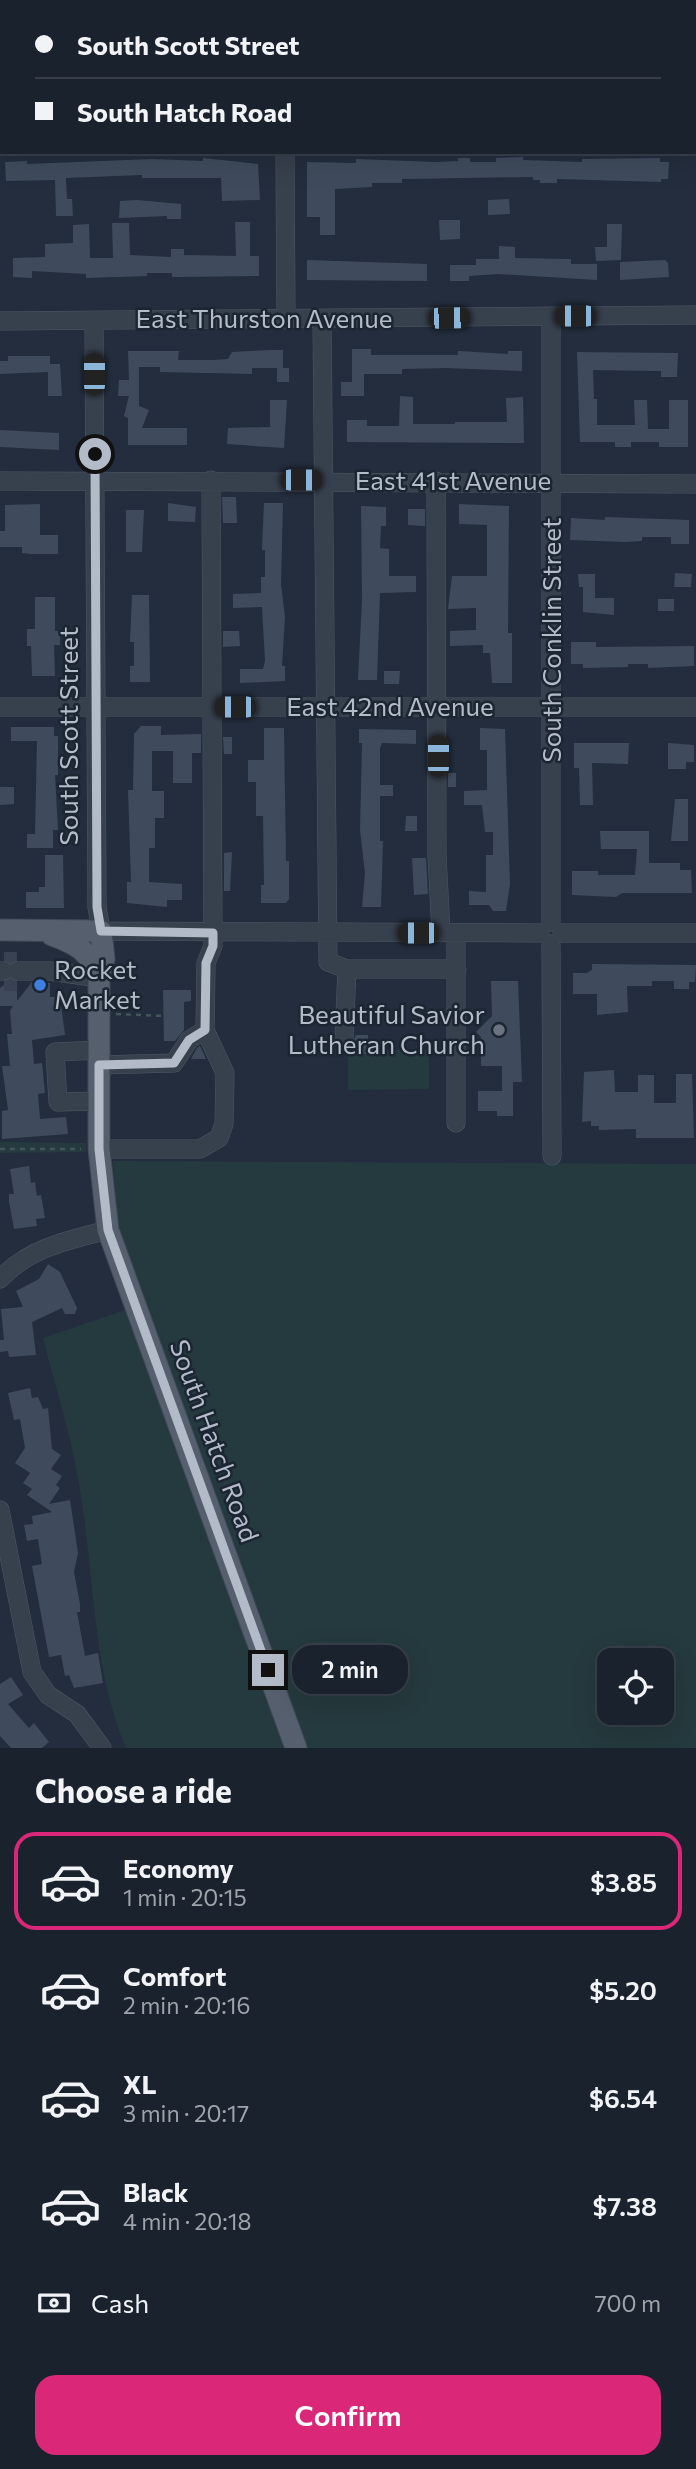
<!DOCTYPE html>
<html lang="en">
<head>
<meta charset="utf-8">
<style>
  :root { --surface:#1a222e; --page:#232a36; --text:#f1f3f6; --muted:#9fa4aa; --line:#383f4a; --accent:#db2777 }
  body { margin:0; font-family:Commissioner,sans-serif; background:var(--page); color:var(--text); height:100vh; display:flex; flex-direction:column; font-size:26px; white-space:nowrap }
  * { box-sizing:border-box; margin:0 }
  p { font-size:23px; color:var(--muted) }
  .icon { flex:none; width:38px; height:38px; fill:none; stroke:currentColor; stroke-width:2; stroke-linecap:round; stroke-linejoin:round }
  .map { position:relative; height:1748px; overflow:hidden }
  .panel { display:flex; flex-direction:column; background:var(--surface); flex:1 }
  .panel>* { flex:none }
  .guide { position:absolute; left:0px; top:0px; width:696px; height:154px; box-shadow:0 7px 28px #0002,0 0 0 2px var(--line); display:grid; align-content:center; height:154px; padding:0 35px; background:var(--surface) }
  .tools { position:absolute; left:597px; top:1648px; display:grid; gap:14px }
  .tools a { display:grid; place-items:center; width:77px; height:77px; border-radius:14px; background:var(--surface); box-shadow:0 7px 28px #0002,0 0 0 2px var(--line); font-size:35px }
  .end { position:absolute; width:32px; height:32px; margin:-16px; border:9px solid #b3bbc8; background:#111; box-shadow:0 0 0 4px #111 }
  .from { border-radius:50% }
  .bubble { position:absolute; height:49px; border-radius:21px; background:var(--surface); box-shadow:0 7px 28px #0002,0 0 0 2px var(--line); font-size:23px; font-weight:600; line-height:49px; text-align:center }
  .car { position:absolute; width:21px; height:42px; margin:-21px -10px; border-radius:9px; box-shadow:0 0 5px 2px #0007; background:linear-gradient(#222 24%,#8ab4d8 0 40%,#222 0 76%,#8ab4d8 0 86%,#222 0) }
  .guide b { display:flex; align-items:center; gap:24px; height:66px; font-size:26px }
  .guide b+b { border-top:2px solid var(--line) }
  .guide i { width:18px; height:18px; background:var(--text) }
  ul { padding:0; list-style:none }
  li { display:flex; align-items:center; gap:21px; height:98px; margin:0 14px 10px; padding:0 21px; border:4px solid transparent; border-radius:21px }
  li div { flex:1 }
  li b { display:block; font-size:26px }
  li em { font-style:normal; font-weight:600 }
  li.active { border-color:var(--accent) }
  li>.icon { width:63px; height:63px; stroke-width:1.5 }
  h2 { padding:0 35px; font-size:32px; line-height:84px }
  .pay { display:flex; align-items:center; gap:18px; height:77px; padding:0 35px; font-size:26px }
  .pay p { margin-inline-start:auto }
  .action { display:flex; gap:14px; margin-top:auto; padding:14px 35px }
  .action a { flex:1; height:80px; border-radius:21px; background:var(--accent); color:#fff; font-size:28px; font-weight:600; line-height:80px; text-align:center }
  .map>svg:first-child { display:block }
  .green { fill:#253a3e; fill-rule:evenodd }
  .building { fill:#3f4b5c }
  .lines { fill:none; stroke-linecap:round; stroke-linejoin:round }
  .minor-tunnel { stroke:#394252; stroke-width:18; stroke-dasharray:18 9; stroke-linecap:butt }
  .minor-casing { stroke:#4f5865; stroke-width:19 }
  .major-casing { stroke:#404956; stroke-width:23 }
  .path { stroke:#43575b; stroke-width:2.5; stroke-dasharray:5 5; stroke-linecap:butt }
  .minor { stroke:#37404d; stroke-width:18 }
  .major { stroke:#555f6d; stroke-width:21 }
  .route { stroke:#b3bbc8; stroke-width:9 }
  .shop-dot { fill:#3f7fe0; stroke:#1c2532; stroke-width:2.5 }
  .worship-dot { fill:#6b7280; stroke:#1c2532; stroke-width:2.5 }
  .labels { text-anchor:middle; stroke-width:5; stroke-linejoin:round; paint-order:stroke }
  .street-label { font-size:26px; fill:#b3bbc8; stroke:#1c2532 }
  .poi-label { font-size:26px; fill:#b3bbc8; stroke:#1c2532; text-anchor:start }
</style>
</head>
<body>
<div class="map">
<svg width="696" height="1748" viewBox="0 0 696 1748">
  <rect width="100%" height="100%" fill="#232d3d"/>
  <path class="green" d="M368,1050h61v39l-81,1v-36h20z
    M0,1142l86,1v9l-86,1z
    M113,1161l583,3v584h-570c-36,-86 -31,-179 -48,-269 -8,-47 -23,-94 -35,-141l100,-34 -25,-81zM609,1661h53v52h-53z"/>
  <path class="building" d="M523,157v3l59,2v-3l78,-1v4h9l-1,17h-7v3l-104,-3v4h-17v-3h-7v-3l-131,2v4h-30v4l-37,2v46h-15v-18h-13v-55l49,1v-4l80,3 22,-1v-3h12v4h26v-4z
    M203,158l55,6 2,36 -38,1 -1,-23h-79v-3l-76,3 1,21h5l1,17h-17l-1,-36 -49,1 -1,-19 22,-1v3l125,-5 51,2z
    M509,199l1,15 -22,1v-15z
    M137,200l44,4v15h-14v-3l-48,2 1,-17z
    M439,220h21v19l-20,1z
    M235,222h15v34h9v20l-87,1v-4h-25v3l-61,2v-4l-54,-3v7l-19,-1v-19l32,-1v-13l28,-1v-18l16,-1 1,34h23l-1,-35h17l1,32 41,2v-8h13v6l52,1z
    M607,224h15l-1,36 -25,1 -1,-14h12z
    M499,246l16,1v11l56,1v5h26v16l-99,-6 -29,2v5h-19v-16h26v-6h23z
    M307,260l120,4v17l-120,-1z
    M665,260l3,3 1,14 -49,3v-18z
    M352,349h19v6h87v-4l50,3v-3h14v20l-76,-3 -44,1v5h-38v22h-23v-14h11z
    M270,350h13v18h6v14h-12v-14h-25v6l-92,-2v-5h-21v39l10,4 -7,18h45v17h-59v-27l-4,-2 5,-20h-11l1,-16h10l-1,-29h51l-1,9h37l13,-1 4,-7z
    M577,352l101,1 -1,24h-16v-6l-68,-1 1,29h3v26h38l-1,-25h13l1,29h21v-29h19v47h-29v-5h-28v5h-16v-5h-35z
    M8,356h42v8h10l2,32h-14v-24l-48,2v-13h8z
    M400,396l13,1v27h42v-2h52l-1,-24 17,-1 1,46 -177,-1v-22h20v6h32z
    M270,400h17l-3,48 -57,-4 1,-16 42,-1z
    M0,430l59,3v17l-59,-3z
    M222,497h14l1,26h-14z
    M168,503l28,4 -1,15 -27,-1z
    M264,503h19l-2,81 4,33 -3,49h3v15l-45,2v-14h23l2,-8 -3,-54 -29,1v-14l28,-1v-16h4v-27h-3z
    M40,504v31h18v19h-27l-9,-1v-6h-22v-16h5v-26z
    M459,504l50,2 -1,127h4v50h-20l-2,-30h-7v-8l-33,1v-15l26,-1v-22l-28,1 4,-33h35v-51l-28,-1z
    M361,506l25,1v19h-5l-1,22 9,1v27h27v16l-36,1 -3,87h-19l4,-80z
    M408,509h17v17l-17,-1z
    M126,510h18l-2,42h-16z
    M605,517l84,3v24h-18v-7h-29v4l-16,1 -56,-2 1,-22 34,2z
    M675,573l17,1 -1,13h-17z
    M578,574h17v24h19v17l-31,-3v-25h-4z
    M132,595h17l1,87h-20v-16h4v-24h-4z
    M35,597h20v34h5v14h-6l1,31h-23l-1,-30h-4v-17h8z
    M658,599h16v12h-16z
    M223,631h16l1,15 -17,1z
    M571,642h25v5l98,-1v20l-46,2v-4h-20v3l-45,1v-4h-12z
    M384,671h16l-1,13h-15z
    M141,726h20v9l40,-1v19h-9v30h-19v-32h-21v40h12v27h-9v30h-6v34l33,2v16h-15v7l-40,-4v-21h4l-3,-92h5l1,-56z
    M11,727h43v9h4v39h-3l3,55h-5v18h-26v-14h8l2,-93h-26z
    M264,728h20l2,133h3v38l-3,4h-25v-18h3l-1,-69h-7v-34h-8v-22h16z
    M480,728l25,1 5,155 -4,27h-13l-4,-6h-20v-14l17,1v-37h7v-23h-8l-3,-27h-18v-14l23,-1v-40h-7z
    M359,729l57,1v14l-34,-1 -2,5v37h13v11h-13v45h3l-2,66h-19l3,-34 -5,-43 2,-87h-3z
    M223,737h9v17h-8z
    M574,743h55l-1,21 -36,-1 1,42h-13l-1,-37h-5z
    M668,743l26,2v17h-8v7h-18z
    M448,773h8v14h-8z
    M0,787h14v17l-14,1z
    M675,799h13v42h-17z
    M406,816h11v15h-12z
    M600,831h49v32h31v7h11l1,23h-70l-6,4 -44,-2v-24h26v4h37l2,-26h-36z
    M232,852l-2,39h-6v-38z
    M45,855h18l1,53h-38v-16h13v-5h6z
    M412,858h14l2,36 -14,1z
    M592,964l104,1 -1,17h-6v7h-15v-8h-22v5h-25l1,26 -31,3v-21h-24v-21h14l5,-3z
    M10,980l7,2v19l15,-19 18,1v14h10l5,38 -33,5 2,24 8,-1 3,30 -7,1 2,25 26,-2 2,17 -66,5v-28l6,-1 -6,-44h8l-3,-32h5l-2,-23 3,-5h-13v-18z
    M491,981h27l4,101h-9v34h-16v-5h-19v-20h24v-25h-21v-29l-5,-5 16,-16z
    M163,990h28v11l-7,1v28l-9,11h-11z
    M356,1035h12v19h-20z
    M200,1046l6,13h-15l6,-11z
    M614,1070l1,22h23v-17h16v28h22v-29h16l2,64h-58v-9l-37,1v-4h-8v-5l-9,1 2,-50z
    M29,1166l2,17 4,-1 2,14 4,-1 4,23 -9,1 1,7 -23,3 -5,-27v-8h5l-4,-25z
    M48,1264l12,8 17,36 -2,6h-10l-3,-6 -30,14 4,33 -27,2 -1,-6 -8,1v-12h4l-3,-31 22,-2 -7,-16 23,-12z
    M30,1388l2,10 6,-1 5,12 5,-1 4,41 9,6 -10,14 11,7 -6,9 4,3 -11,16 21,-4 8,53 -4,19 6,32v8h-3l8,44 13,-3 5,30 -29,5 -5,-13 -4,1 -4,-21 -12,2 -17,-91 10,-2 -4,-25 -11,2 -3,-16 9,-1 -1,-8 20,-4 -25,-17 5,-6 -9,-6 7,-10 -15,-10 10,-15 -5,-29 -6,1 -6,-27z
    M11,1677l12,18 -15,9 21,24 5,-5 15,19 -7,6h-31l-11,-12v-52z"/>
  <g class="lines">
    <path class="minor-tunnel" d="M4,961h13
      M4,982h13"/>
    <g class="minor-casing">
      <path id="minor" d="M284,0v2
        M695,122h1
        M0,127h2
        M285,152l1,168
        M322,319l6,643 19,7h110
        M0,321l696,-6
        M94,321l3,586 4,24 439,2
        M0,481l696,3
        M436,481l1,374 4,78
        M0,707h696
        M551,922v-606
        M456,933v190
        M562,933h134
        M551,944l1,212
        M0,971h4
        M17,971h33l49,7
        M344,1039l3,-70
        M98,1065l76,-2 15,-23 16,-10
        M98,1101l-40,1 -3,-50 44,-2
        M99,1149h101l19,-11 5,-14 1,-51 -20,-43 1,-67 7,-17 -2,-466
        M0,1279c29,-31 68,-39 108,-49
        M0,1510l32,162 16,23 29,19 25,34"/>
    </g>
    <g class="major-casing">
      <path id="major" d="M0,930l101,1 3,28 -5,19v171l9,81 188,518
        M52,935c25,9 38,16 47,43"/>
    </g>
    <path class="path" d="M116,1014l48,2
      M0,1149h81"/>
    <use href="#minor" class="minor"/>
    <use href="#major" class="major"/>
  </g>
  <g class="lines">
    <path class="route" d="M95,454l2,453 4,24 112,2v13l-7,17 -1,67 -16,10 -15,23 -75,2v84l9,81 160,440"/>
  </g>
  <circle class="shop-dot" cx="40" cy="985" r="7"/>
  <circle class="worship-dot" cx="499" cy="1030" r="7"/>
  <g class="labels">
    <g class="street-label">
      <text x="264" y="328">East Thurston Avenue</text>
      <text x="453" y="490">East 41st Avenue</text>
      <text transform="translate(552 640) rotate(-90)" y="9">South Conklin Street</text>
      <text x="390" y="716">East 42nd Avenue</text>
      <text transform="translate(69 736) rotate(-90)" y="9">South Scott Street</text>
      <text transform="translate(214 1441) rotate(70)" y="9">South Hatch Road</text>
    </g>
    <g class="poi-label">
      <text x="54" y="979">Rocket<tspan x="54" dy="30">Market</tspan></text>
      <text x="485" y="1024" text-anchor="end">Beautiful Savior<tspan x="485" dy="30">Lutheran Church</tspan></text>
    </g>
  </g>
</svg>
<div class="tools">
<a><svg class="icon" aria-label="locate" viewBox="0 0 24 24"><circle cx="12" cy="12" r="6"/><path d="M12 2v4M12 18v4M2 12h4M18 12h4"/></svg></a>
</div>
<i class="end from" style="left:95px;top:454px"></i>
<i class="end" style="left:268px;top:1670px"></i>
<div class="bubble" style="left:292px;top:1645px;width:116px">2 min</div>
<i class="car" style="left:575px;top:316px;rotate:270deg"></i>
<i class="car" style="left:449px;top:318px;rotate:89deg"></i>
<i class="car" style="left:94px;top:374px;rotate:0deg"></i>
<i class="car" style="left:301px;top:480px;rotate:90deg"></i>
<i class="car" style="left:235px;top:707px;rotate:270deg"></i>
<i class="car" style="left:438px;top:756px;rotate:0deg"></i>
<i class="car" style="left:418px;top:933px;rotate:270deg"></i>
<div class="guide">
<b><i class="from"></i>South Scott Street</b>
<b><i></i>South Hatch Road</b>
</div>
</div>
<section class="panel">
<h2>Choose a ride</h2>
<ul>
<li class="active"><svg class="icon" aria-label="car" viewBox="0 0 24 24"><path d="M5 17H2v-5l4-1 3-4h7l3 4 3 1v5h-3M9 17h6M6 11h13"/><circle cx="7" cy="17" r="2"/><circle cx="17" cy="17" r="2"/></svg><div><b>Economy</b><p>1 min · 20:15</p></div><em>$3.85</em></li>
<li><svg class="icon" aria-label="car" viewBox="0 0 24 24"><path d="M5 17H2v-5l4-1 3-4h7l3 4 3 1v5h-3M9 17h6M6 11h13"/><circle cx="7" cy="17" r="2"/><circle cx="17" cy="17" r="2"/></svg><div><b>Comfort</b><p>2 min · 20:16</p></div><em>$5.20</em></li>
<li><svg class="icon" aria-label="car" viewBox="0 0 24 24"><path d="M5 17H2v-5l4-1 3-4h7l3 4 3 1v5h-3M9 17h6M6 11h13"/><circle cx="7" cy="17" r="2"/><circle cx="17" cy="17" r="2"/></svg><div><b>XL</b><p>3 min · 20:17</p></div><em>$6.54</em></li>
<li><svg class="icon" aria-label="car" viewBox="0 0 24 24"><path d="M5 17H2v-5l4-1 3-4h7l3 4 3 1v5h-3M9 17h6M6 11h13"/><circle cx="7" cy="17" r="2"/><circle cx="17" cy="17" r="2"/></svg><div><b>Black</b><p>4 min · 20:18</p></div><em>$7.38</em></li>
</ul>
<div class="pay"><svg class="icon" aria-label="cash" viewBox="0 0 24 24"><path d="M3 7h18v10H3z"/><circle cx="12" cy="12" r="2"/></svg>Cash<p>700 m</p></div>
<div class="action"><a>Confirm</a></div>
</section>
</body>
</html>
